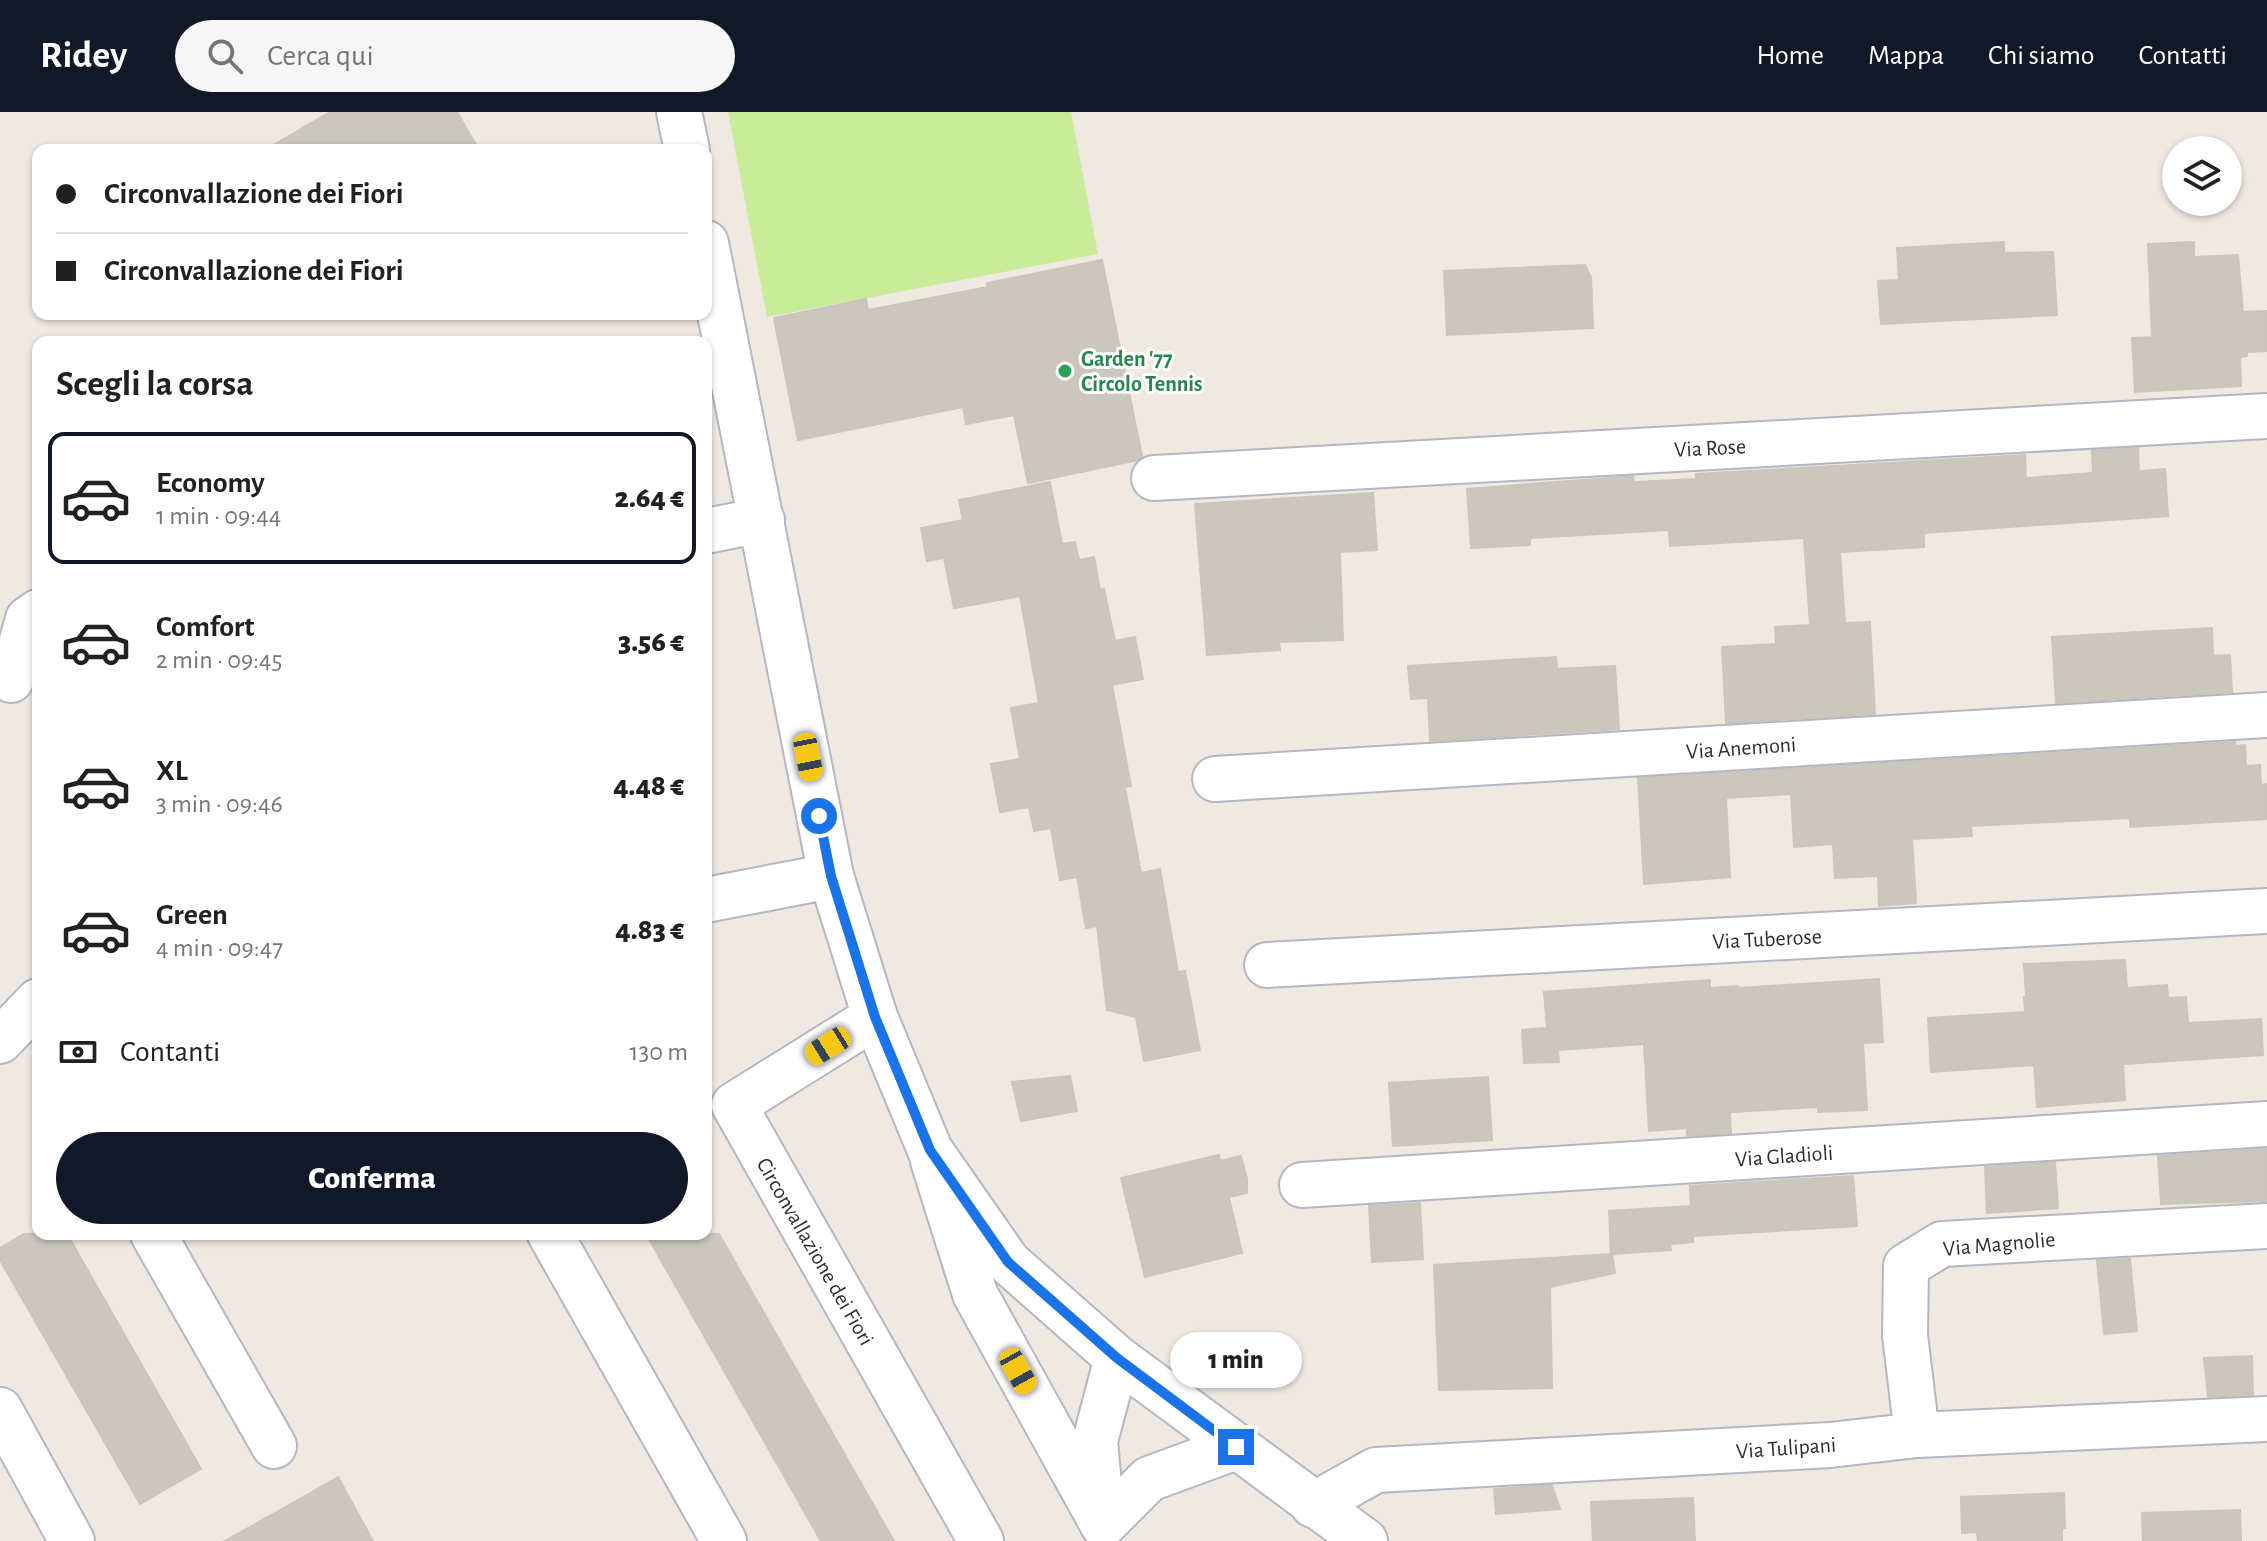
<!DOCTYPE html>
<html lang="it">
<head>
<meta charset="utf-8">
<style>
  :root { --surface:#fff; --page:#f6f6f6; --text:#202124; --muted:#757577; --line:#e0e0e0; --accent:#111827 }
  body { margin:0; font-family:"Alegreya Sans",sans-serif; background:var(--page); color:var(--text); height:100vh; display:flex; flex-direction:column; font-size:30px; white-space:nowrap }
  * { box-sizing:border-box; margin:0 }
  p { font-size:26px; color:var(--muted) }
  .icon { flex:none; width:44px; height:44px; fill:none; stroke:currentColor; stroke-width:2; stroke-linecap:round; stroke-linejoin:round }
  .map { position:relative; flex:1; overflow:hidden }
  .sheet { position:absolute; left:32px; top:224px; width:680px; height:904px; display:flex; flex-direction:column; background:var(--surface); border-radius:16px; box-shadow:0 2px 6px #0004 }
  .sheet>* { flex:none }
  .banner { position:absolute; left:32px; top:32px; width:680px; height:176px; border-radius:16px; box-shadow:0 2px 6px #0004; display:grid; align-content:center; height:176px; padding:0 24px; background:var(--surface) }
  .fabs { position:absolute; left:2162px; top:24px; display:grid; gap:16px }
  .fabs a { display:grid; place-items:center; width:80px; height:80px; border-radius:50%; background:var(--surface); box-shadow:0 2px 6px #0004; font-size:40px }
  .end { position:absolute; width:36px; height:36px; margin:-18px; border:10px solid #1a73e8; background:#fff; box-shadow:0 0 0 4px #fff }
  .from { border-radius:50% }
  .bubble { position:absolute; height:56px; border-radius:28px; background:var(--surface); box-shadow:0 2px 6px #0004; font-size:26px; font-weight:800; line-height:56px; text-align:center }
  .car { position:absolute; width:24px; height:48px; margin:-24px -12px; border-radius:10px; box-shadow:0 0 6px 2px #0007; background:linear-gradient(#f5c518 24%,#345 0 40%,#f5c518 0 76%,#345 0 86%,#f5c518 0) }
  .banner b { display:flex; align-items:center; gap:28px; height:76px; font-size:30px }
  .banner b+b { border-top:2px solid var(--line) }
  .banner i { width:20px; height:20px; background:var(--text) }
  ul { padding:0; list-style:none }
  li { display:flex; align-items:center; gap:24px; height:132px; margin:0 16px 12px; padding:0 8px; border:4px solid transparent; border-radius:16px }
  li div { flex:1 }
  li b { display:block; font-size:30px }
  li em { font-style:normal; font-weight:800 }
  li.active { border-color:var(--accent) }
  li>.icon { width:72px; height:72px; stroke-width:1.5 }
  h2 { padding:0 24px; font-size:36px; line-height:96px }
  .pay { display:flex; align-items:center; gap:20px; height:88px; padding:0 24px; font-size:30px }
  .pay p { margin-inline-start:auto }
  .cta { display:flex; gap:16px; margin-top:auto; padding:16px 24px }
  .cta a { flex:1; height:92px; border-radius:48px; background:var(--accent); color:#fff; font-size:32px; font-weight:800; line-height:92px; text-align:center }
  header { display:flex; align-items:center; gap:48px; box-sizing:border-box; height:112px; padding:0 40px; background:var(--accent); color:#fff }
  header strong { font-size:38px }
  nav { display:flex; gap:44px; margin-inline-start:auto; font-size:28px }
  .search { width:560px; height:72px; background:var(--page); display:flex; align-items:center; gap:20px; box-sizing:border-box; padding:0 28px; border-radius:44px; color:var(--muted); font-size:30px }
  .map>svg:first-child { display:block }
  .pitch { fill:#c9ec9a }
  .building { fill:#cbc7bf; stroke:#cbc5ba; stroke-width:2 }
  .lines { fill:none; stroke-linecap:round; stroke-linejoin:round }
  .street-casing { stroke:#b4b7c1; stroke-width:48 }
  .secondary-casing { stroke:#b4b7c1; stroke-width:48 }
  .street { stroke:#fff; stroke-width:44 }
  .secondary { stroke:#fff; stroke-width:44 }
  .route { stroke:#1a73e8; stroke-width:10 }
  .leisure-dot { fill:#2e9e5b; stroke:#fff; stroke-width:3 }
  .labels { text-anchor:middle; stroke-width:6; stroke-linejoin:round; paint-order:stroke }
  .leisure-label { font-size:22px; font-weight:bold; fill:#27864d; stroke:#fff; text-anchor:start }
  .street-label { font-size:22px; fill:#2e2e2e; stroke:#fff }
</style>
</head>
<body>
<header>
<strong>Ridey</strong>
<div class="search"><svg class="icon" aria-label="search" viewBox="0 0 24 24"><circle cx="10" cy="10" r="6"/><path d="M15 15l6 6"/></svg>Cerca qui</div>
<nav><a>Home</a><a>Mappa</a><a>Chi siamo</a><a>Contatti</a></nav>
</header>
<div class="map">
<svg width="2267" height="1429" viewBox="0 0 2267 1429">
  <rect width="100%" height="100%" fill="#efe9e1"/>
  <path class="pitch" d="M728,0h343l27,142 -331,63z"/>
  <path class="building" d="M330,0h127l22,38h-214z
    M2004,130v11l49,-1 4,63 -176,9 -3,-43 21,-1 -2,-32z
    M2194,130v15l44,-2 5,57 24,-1v40l-20,1v4l-7,1 1,29 -106,6 -3,-54 20,-1 -4,-93z
    M1102,148l40,196 -4,4 -110,23 -14,-68 -48,9 -3,-17 -165,33 -24,-122 92,-19 2,11 120,-23 -1,-4z
    M1585,153l6,12 2,51 -146,7 -3,-64z
    M2138,336l1,23 26,-2 3,47 -244,17v14l-84,5 5,71 25,-1 5,92 -149,9 -4,-76 54,-3 -1,-17 35,-2 -6,-87 -134,8 -1,-16 -139,8v7l-59,3 -4,-59 166,-13 1,6 62,-3v-5l329,-19 1,23 67,-5 -1,-22z
    M1050,370l12,62 13,-2 4,18 15,-3 6,33 4,-1 11,52 20,-4 8,42 -31,6 19,101 -6,1 16,86 19,-4 18,103 7,-1 15,79 -56,11 -8,-44 -29,-7 -10,-84 -11,2 -9,-51 -17,3 -9,-52 -17,3 -5,-24 -29,5 -9,-48 29,-5 -9,-51 28,-5 -19,-107 -66,12 -10,-50 -17,3 -6,-33 42,-8 -4,-20z
    M1373,381l4,57 -37,2 3,88 -64,2 1,8 -73,5 -12,-151z
    M2212,516l1,28 17,-1 2,37 -176,11 -4,-66z
    M1556,545l1,12 58,-3 4,63 -189,12 -2,-43 -17,1 -3,-33z
    M2235,630v4l10,-1 1,21 14,-1 1,20 6,-1v35l-137,8v-9l-159,8 1,10 -60,3 4,64 -37,3 -1,-30 -43,2 -2,-34 -39,3 -3,-53 -65,4 4,79 -86,7 -6,-106z
    M2125,848l2,28 40,-3 1,13 18,-1 2,26 73,-4 2,36 -140,9 2,36 -88,7 -3,-42 -103,7 -3,-54 97,-6 -1,-15h2l-2,-33z
    M1879,867l4,63 -20,1 4,67 -49,2v-5l-88,5 1,21 -44,3v-8l-38,3 -5,-87 -86,6 1,12 -35,1 -2,-33 25,-2 -3,-36 166,-12v8l28,-2v2z
    M1070,964l7,35 -56,10 -9,-39z
    M1488,965l4,63 -99,6 -4,-63z
    M2267,1037v52l-106,3 -3,-48z
    M1219,1043l1,6 21,-5 6,23v14l-18,4 13,56 -97,24 -24,-99z
    M2055,1050l3,46 -71,5 -2,-46z
    M1853,1064l4,50 -164,10v6l-23,2 1,6 -59,4 3,19 -65,14 2,101 -113,2 -5,-125 177,-11 -2,-43 82,-5 -1,-20z
    M1420,1091l3,56 -51,3 -3,-56z
    M24,1122h43l134,235 -61,35 -140,-244v-12z
    M646,1122h73l175,307h-73z
    M2130,1147l7,72 -33,3 -7,-74z
    M2252,1244l1,39 -45,2 -4,-39z
    M338,1365l35,64h-148l57,-32z
    M1552,1373l8,24 -64,5 -2,-25z
    M2064,1381l1,35h-3v13h-84l-1,-9 -15,1 -1,-36z
    M1693,1386l2,43h-102l-2,-39z
    M2240,1398l1,31h-98l-1,-28z"/>
  <g class="lines">
    <g class="street-casing">
      <path id="street" d="M1154,366l1113,-62
        M706,419l56,-11
        M11,568l17,-61 10,-7
        M1215,667l1052,-64
        M706,788l125,-24
        M1267,853l1000,-54
        M875,905l-141,88 247,436
        M0,929l38,-40
        M933,1049l42,133 128,231 46,-46 87,-32
        M1302,1073l965,-61
        M153,1122l121,212
        M550,1122l174,307
        M0,1298l72,131
        M1917,1323l-12,-100 1,-69 36,-22 325,-18
        M1313,1393l63,-35 454,-25 87,-10 350,-16
        M1101,1395l-6,-66 22,-83"/>
    </g>
    <g class="secondary-casing">
      <path id="secondary" d="M679,0l8,38
        M706,131l125,633 44,141 55,133 78,112 109,96 248,183"/>
    </g>
    <use href="#street" class="street"/>
    <use href="#secondary" class="secondary"/>
  </g>
  <g class="lines">
    <path class="route" d="M819,704l12,60 44,141 55,133 78,112 109,96 119,89"/>
  </g>
  <circle class="leisure-dot" cx="1065" cy="259" r="8"/>
  <g class="labels">
    <g class="leisure-label">
      <text x="1081" y="254">Garden '77<tspan x="1081" dy="25">Circolo Tennis</tspan></text>
    </g>
    <g class="street-label">
      <text transform="translate(1710 335) rotate(-3)" y="8">Via Rose</text>
      <text transform="translate(1741 635) rotate(-4)" y="8">Via Anemoni</text>
      <text transform="translate(1767 826) rotate(-3)" y="8">Via Tuberose</text>
      <text transform="translate(1784 1043) rotate(-4)" y="8">Via Gladioli</text>
      <text transform="translate(1999 1131) rotate(-5)" y="8">Via Magnolie</text>
      <text transform="translate(816 1139) rotate(60)" y="8">Circonvallazione dei Fiori</text>
      <text transform="translate(1786 1335) rotate(-4)" y="8">Via Tulipani</text>
    </g>
  </g>
</svg>
<div class="fabs">
<a><svg class="icon" aria-label="layers" viewBox="0 0 24 24"><path d="M12 4l9 5-9 5-9-5zM3 14l9 5 9-5"/></svg></a>
</div>
<i class="end from" style="left:819px;top:704px"></i>
<i class="end" style="left:1236px;top:1335px"></i>
<div class="bubble" style="left:1170px;top:1220px;width:132px">1 min</div>
<i class="car" style="left:808px;top:645px;rotate:169deg"></i>
<i class="car" style="left:828px;top:934px;rotate:238deg"></i>
<i class="car" style="left:1018px;top:1259px;rotate:151deg"></i>
<div class="banner">
<b><i class="from"></i>Circonvallazione dei Fiori</b>
<b><i></i>Circonvallazione dei Fiori</b>
</div>
<section class="sheet">
<h2>Scegli la corsa</h2>
<ul>
<li class="active"><svg class="icon" aria-label="car" viewBox="0 0 24 24"><path d="M5 17H2v-5l4-1 3-4h7l3 4 3 1v5h-3M9 17h6M6 11h13"/><circle cx="7" cy="17" r="2"/><circle cx="17" cy="17" r="2"/></svg><div><b>Economy</b><p>1 min · 09:44</p></div><em>2.64 €</em></li>
<li><svg class="icon" aria-label="car" viewBox="0 0 24 24"><path d="M5 17H2v-5l4-1 3-4h7l3 4 3 1v5h-3M9 17h6M6 11h13"/><circle cx="7" cy="17" r="2"/><circle cx="17" cy="17" r="2"/></svg><div><b>Comfort</b><p>2 min · 09:45</p></div><em>3.56 €</em></li>
<li><svg class="icon" aria-label="car" viewBox="0 0 24 24"><path d="M5 17H2v-5l4-1 3-4h7l3 4 3 1v5h-3M9 17h6M6 11h13"/><circle cx="7" cy="17" r="2"/><circle cx="17" cy="17" r="2"/></svg><div><b>XL</b><p>3 min · 09:46</p></div><em>4.48 €</em></li>
<li><svg class="icon" aria-label="car" viewBox="0 0 24 24"><path d="M5 17H2v-5l4-1 3-4h7l3 4 3 1v5h-3M9 17h6M6 11h13"/><circle cx="7" cy="17" r="2"/><circle cx="17" cy="17" r="2"/></svg><div><b>Green</b><p>4 min · 09:47</p></div><em>4.83 €</em></li>
</ul>
<div class="pay"><svg class="icon" aria-label="cash" viewBox="0 0 24 24"><path d="M3 7h18v10H3z"/><circle cx="12" cy="12" r="2"/></svg>Contanti<p>130 m</p></div>
<div class="cta"><a>Conferma</a></div>
</section>
</div>
</body>
</html>
